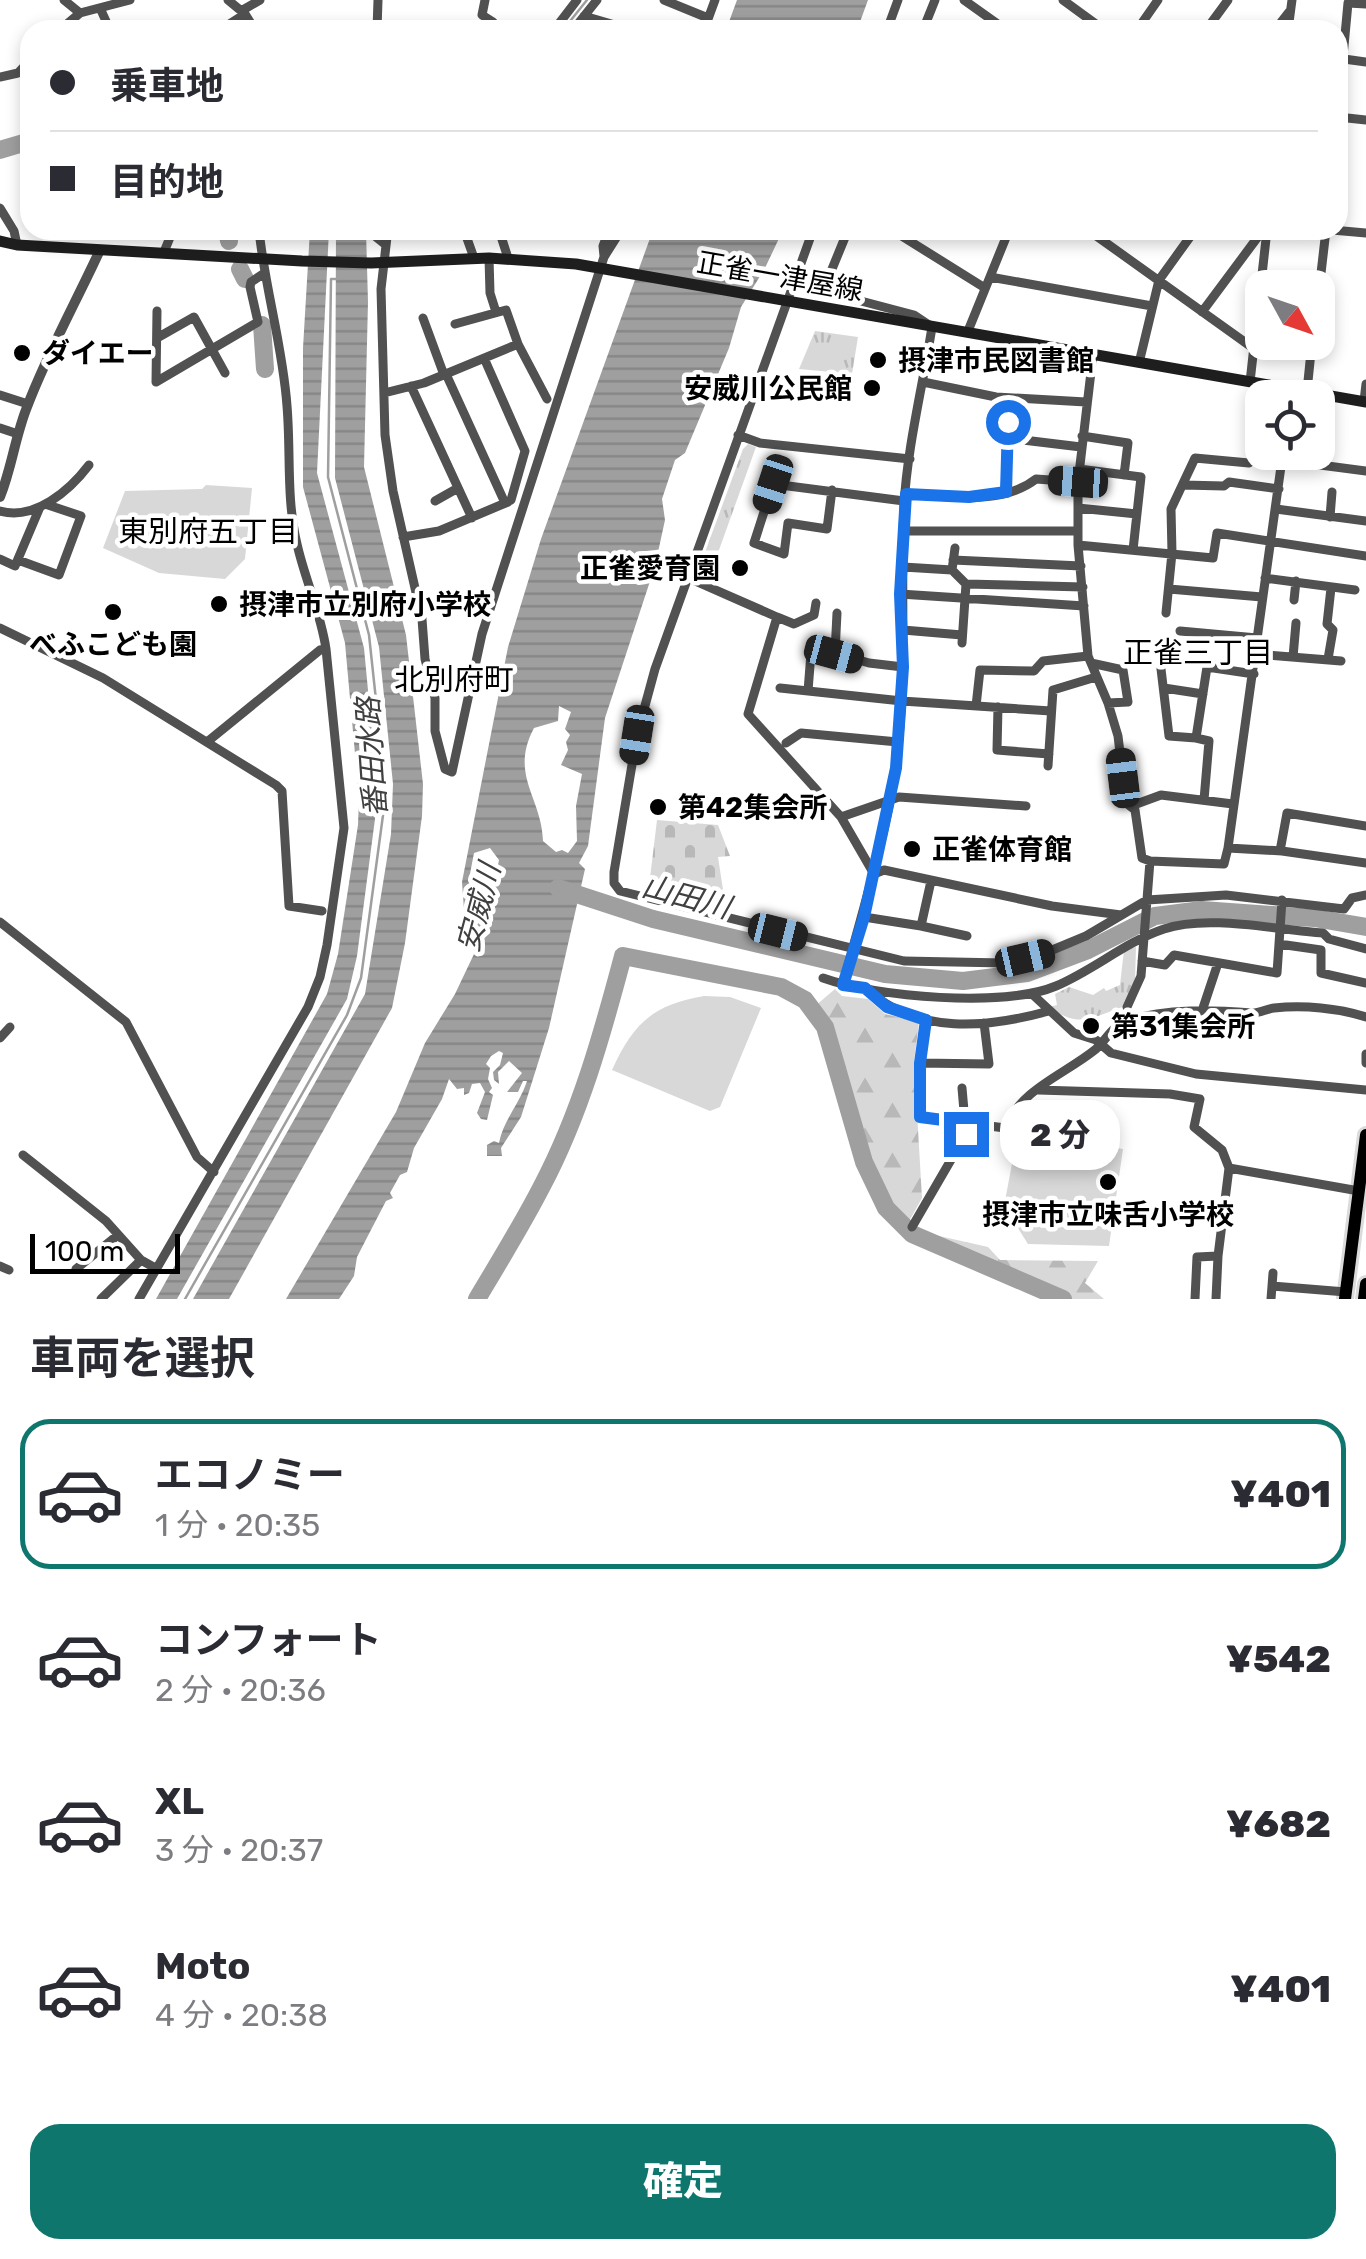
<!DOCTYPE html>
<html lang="ja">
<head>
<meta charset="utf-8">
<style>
  :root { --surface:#fff; --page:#f7f7f7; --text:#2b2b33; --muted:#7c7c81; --line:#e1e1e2; --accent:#0f766e }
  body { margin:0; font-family:Rubik,"Noto Sans JP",sans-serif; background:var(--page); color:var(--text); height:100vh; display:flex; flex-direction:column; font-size:38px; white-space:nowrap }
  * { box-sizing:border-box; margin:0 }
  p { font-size:32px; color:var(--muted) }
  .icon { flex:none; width:55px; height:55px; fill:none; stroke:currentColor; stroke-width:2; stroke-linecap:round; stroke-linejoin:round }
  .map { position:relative; height:1299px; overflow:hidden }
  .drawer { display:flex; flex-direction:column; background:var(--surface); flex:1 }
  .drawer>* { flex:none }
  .guide { position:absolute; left:20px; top:20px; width:1328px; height:220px; border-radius:30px; box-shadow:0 5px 15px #0003; display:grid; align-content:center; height:220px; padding:0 30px; background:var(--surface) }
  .needle { width:65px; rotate:130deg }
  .buttons { position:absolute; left:1245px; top:270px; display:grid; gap:20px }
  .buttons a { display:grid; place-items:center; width:90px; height:90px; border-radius:20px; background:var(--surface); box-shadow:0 5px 15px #0003; font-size:50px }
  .scale { position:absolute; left:30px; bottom:25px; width:150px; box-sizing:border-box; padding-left:10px; border:5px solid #000; border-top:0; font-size:28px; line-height:35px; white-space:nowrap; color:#000; -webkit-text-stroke:8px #fff; paint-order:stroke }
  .end { position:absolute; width:45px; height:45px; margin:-22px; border:12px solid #1a73e8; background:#fff; box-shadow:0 0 0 5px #fff }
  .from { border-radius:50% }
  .bubble { position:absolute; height:70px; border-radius:30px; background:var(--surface); box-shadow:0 5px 15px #0003; font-size:32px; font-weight:800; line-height:70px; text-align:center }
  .car { position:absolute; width:30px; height:60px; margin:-30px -15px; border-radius:12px; box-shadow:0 0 8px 2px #0007; background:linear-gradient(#222 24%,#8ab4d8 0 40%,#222 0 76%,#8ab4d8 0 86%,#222 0) }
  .guide b { display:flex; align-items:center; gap:35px; height:95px; font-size:38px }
  .guide b+b { border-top:2px solid var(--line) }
  .guide i { width:25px; height:25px; background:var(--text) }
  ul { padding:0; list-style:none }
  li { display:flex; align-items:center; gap:30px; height:150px; margin:0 20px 15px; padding:0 10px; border:5px solid transparent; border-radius:30px }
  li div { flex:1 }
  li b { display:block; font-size:38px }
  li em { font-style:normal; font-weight:800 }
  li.selected { border-color:var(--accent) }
  li>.icon { width:90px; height:90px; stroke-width:1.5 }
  h2 { padding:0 30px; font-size:45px; line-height:120px }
  .button { display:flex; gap:20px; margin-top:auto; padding:20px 30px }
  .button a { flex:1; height:115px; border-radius:30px; background:var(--accent); color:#fff; font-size:40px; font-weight:800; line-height:115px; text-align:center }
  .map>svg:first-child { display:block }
  .grass { fill:url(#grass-tufts) }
  .forest { fill:url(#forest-firs) }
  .cemetery { fill:url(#cemetery-stones) }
  .garden { fill:#d8d8d8 }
  .water { fill:url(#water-rules); fill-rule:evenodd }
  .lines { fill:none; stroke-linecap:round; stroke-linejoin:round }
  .stream { stroke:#9f9f9f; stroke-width:2.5 }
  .river { stroke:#9f9f9f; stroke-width:18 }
  .primary-casing { stroke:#dbdbdb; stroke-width:18 }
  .minor { stroke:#515151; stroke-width:9 }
  .tertiary { stroke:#515151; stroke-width:10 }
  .secondary { stroke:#1e1e1e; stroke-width:11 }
  .primary { stroke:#000; stroke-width:12 }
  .route { stroke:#1a73e8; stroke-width:12 }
  .poi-dot { fill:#000; stroke:#fff; stroke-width:4 }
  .labels { text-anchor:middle; stroke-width:9; stroke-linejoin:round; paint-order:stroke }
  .street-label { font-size:28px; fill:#000; stroke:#fff }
  .poi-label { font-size:28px; font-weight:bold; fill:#000; stroke:#fff; text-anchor:start }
  .neighbourhood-label { font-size:30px; fill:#000; stroke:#fff }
  .water-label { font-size:30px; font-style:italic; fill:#404040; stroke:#fff }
</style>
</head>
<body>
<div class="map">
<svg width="1366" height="1299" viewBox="0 0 1366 1299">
  <defs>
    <pattern id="grass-tufts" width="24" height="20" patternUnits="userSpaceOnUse" patternTransform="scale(2.5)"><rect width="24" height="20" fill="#d8d8d8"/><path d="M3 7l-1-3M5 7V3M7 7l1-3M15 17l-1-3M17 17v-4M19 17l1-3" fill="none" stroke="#b8b8b8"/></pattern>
    <pattern id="forest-firs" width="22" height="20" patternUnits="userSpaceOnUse" patternTransform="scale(2.5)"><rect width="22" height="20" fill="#d8d8d8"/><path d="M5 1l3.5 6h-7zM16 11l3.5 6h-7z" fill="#b8b8b8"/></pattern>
    <pattern id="cemetery-stones" width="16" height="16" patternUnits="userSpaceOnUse" patternTransform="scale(2.5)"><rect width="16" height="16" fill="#d8d8d8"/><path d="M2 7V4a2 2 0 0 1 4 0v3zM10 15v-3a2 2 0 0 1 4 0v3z" fill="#b8b8b8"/></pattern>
    <pattern id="water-rules" width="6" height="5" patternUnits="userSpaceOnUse" patternTransform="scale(2.5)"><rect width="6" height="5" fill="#9f9f9f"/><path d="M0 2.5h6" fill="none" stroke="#878787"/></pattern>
  </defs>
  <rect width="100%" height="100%" fill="#fff"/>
  <path class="grass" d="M815,331l43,6 -6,37 -53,-5z
    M748,444l8,3 -46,128 -10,-9 43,-117z
    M1136,947l-1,34 -9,25c-31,9 -44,25 -77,1l8,-2 -2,-11 14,-7 24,8 11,-7 2,3 14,-6 4,-35z"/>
  <path class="forest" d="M835,989l7,7 26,3 17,15 34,8 -5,39 8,137 -14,25c-64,-65 -46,-151 -94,-216z
    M917,1231l71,16 12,13 98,1 -13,22 19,16h-36l-119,-50z"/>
  <path class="cemetery" d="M657,820l61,5 12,31 -12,1 8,52 -51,-27 -25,-4z"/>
  <path class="garden" d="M206,485l46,3 -7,71 -20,20 -66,-6 -56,-25 22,-57 77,-2z
    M704,996l26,1 31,11 -41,99 -10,4 -98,-41c21,-46 40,-65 92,-74z
    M1018,1132l105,17 -14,97 -81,-2 -24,-38z"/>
  <path class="water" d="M737,0h131l-11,30h-131z
    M310,230h19l-12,243 47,175 14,148 -21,160 -10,43 -170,300h-21l171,-305 11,-40 20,-129 1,-27 -14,-155 -42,-156v-139z
    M336,230h30l2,72 -4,165 42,168 17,149 -1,32 -17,127 -13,65 -163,291h-36l172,-305 26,-160 2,-50 -14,-137 -44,-169z
    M653,230h130l-18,38 -24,39 -12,41 -44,105 -10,7 -13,39 3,21 -10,46 -50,152 -17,128 -9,17 6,6 -36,159 -28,89 -20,31 1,8h-15v-11l7,-4 5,2c4,-22 21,-40 28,-62h-4l-5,11h-11l15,-19 -13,-12 -11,11 1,12 -5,-4 -1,-8 7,-7 3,-12 -4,-2 -8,5 -5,8 4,4 -2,11 4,9 -3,4 4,3 -6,25 -6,-1 -4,-6 8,-21 -5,-9 -8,1 -3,9 -5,2v-7l-7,1 -8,-10 -7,20 -28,49 -7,24 -7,3 -10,18 3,5 -7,3 -13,25 -16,31 -3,19 -15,23h-53l110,-187 29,-69 30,-49 29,-61 -10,-6 2,-8 9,-2 3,-5 11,-52 -9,-12 -16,5 -5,26 1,23 4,2 -10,6 -2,-28 46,-235 33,-108zM559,706l12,6 -6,17 5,6 -4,7 2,8 -7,15 21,9 -6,32 1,35 -9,12 -6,-3 -6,2 -13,-11c-1,-43 -34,-66 -9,-113l24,-7z"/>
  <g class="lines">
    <path class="stream" d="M563,30l24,-30
      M397,237l5,-7
      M185,1299l162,-284 14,-37 25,-185 -17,-158 -41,-158 3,-198h6"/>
    <path class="river" d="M0,150l30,-9
      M227,230l2,11
      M240,269l5,10
      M262,325l3,44
      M558,888l95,31 232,55 78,7 64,-8 61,-23 67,-34 47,-6 112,8 52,9
      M477,1299c22,-37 45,-74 65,-113 38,-72 60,-151 81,-230l158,31 24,13 20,27 39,135 22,46 26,26 151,65"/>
    <g class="primary-casing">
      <path id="primary" d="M1345,1299l21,-164
        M1364,1299l2,-15"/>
    </g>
    <path class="minor" d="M64,0l16,13
      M228,0l17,14 10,16
      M485,0l-3,15 11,7v8
      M664,0l44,18
      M964,0l42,30
      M1063,0l41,30
      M100,8l10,22
      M241,11l19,-11
      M584,16l48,14
      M60,30l20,-17 50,-13
      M220,30l25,-16
      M377,30l1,-30
      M554,30l23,-30
      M573,30l24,-30
      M704,30l11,-30
      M887,30l11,-30
      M923,30l12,-30
      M1137,30l21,-30
      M1206,30l22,-30
      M1275,30l14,-18
      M1288,30l4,-30
      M1344,59l22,3
      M0,77l18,-4 12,-13
      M1338,110l10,-107 18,1
      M1338,117l28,3
      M0,208l14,23 3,14
      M375,230l1,7 10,8
      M392,230l-5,7 -6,52 4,146 8,56 29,128 3,40 10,39v33l10,38 7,3
      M464,230l10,28
      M499,230l9,28
      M813,230l-158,439 -18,66 -23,137v11l6,8 284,70 100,2 41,-10 41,-17 61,-36 79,-5 118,14 8,-11 14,-3
      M892,230l93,58
      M1088,230l165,118
      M1332,230l34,3
      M164,252l9,-22
      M604,256l-1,-10 6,-16
      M489,258l1,35 6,19
      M990,277l162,29
      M1318,299l8,-69
      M157,311l-1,71 102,-60 -8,-35 1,-5 12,-8
      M1202,312l61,-82
      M423,318l21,57
      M455,324l51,-14 12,34 29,55
      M968,331l41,-101
      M157,338l37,-21 31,56
      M1093,355l-15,127v63l10,111 20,47 10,33 8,67 9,7 7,48 8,3 74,3 4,-16 54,3 84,12
      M484,358l41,93 -14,49
      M1139,363l20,-83 36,-50
      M446,374l59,129
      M923,382l73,15 90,5
      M1250,382l17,-152
      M411,386l61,132
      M1307,391l5,-49
      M384,393l40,-10 94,-39
      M0,395l28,9
      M1364,401l2,-17
      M0,428l18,6
      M738,435l22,8 150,16
      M1082,436l46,7 -4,32
      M1007,438l74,9
      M1282,460l84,11
      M1079,469l62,8 -8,73
      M1183,485l41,1 5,-4 50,7
      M832,490l-5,39 -39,-6 -4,31 -30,-11 19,-59 131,17
      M1005,492l3,-70
      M906,494c41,2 96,12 130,-15l42,3
      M435,501l23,-13
      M1078,508l59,6
      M1276,509l90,12
      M0,511c35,10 70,-21 89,-46
      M1330,517l2,-25
      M904,531h174
      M403,537l36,-6 69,-29
      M1078,545l135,13 4,-25 149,23
      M955,548l-3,22 14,14 -4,59
      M0,559l15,7 25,-59
      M18,560l41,15 22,-59 -36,-12
      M953,560l128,6
      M903,567l49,3
      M686,577l91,40 -29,97 93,103 33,57
      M1265,578l90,12
      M966,584l117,3
      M1169,589l93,8
      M900,594l184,12
      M1294,600l2,-19
      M837,613l-2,40 34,10 34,4
      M1166,613l6,-60 -1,-44 24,-51 54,5
      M777,617l17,7 20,-9 2,-12
      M0,628l103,50 173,107 6,6 7,115 33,5
      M903,630l59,5
      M1180,631l77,7
      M1256,654l85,7
      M1293,657l3,-34
      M1328,659l5,-29 -6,-6 4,-36
      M1091,663l32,7 5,32 -20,1
      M1161,669l8,67 27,2 11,-71 47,7
      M780,688l122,13 149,10
      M1164,688l39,6
      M808,691l3,-38h16
      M976,706l4,-36 54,1 9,-10 45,-5
      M998,707l-1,43 52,4
      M1196,738l13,3 -5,59
      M207,742l113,-92 6,-1
      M786,743l15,-10 97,9
      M1048,766l5,-76 43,-13
      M452,772l30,-138 122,-377 17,-27
      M1131,806l30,-11 72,9
      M841,817l58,-20 127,9
      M1228,848l55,-396
      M1280,851l7,-38 79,13
      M874,874l10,-4 168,36 69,9
      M864,917l57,9 10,-45
      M0,922l126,100 71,135 17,15
      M921,926l46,10
      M1279,944l42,6v23l45,10
      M1142,961l23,4 9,-10 103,18 5,-73
      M823,978c53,19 181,30 233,8 38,-16 69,-44 108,-57 43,-15 113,1 159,4l6,6 37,10
      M843,985c18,-71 41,-140 52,-213 13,-88 5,-177 9,-266 3,-58 19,-121 28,-179l-18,-12 -91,-24 25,-61
      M867,990c52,45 120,38 182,21
      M1031,993l43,40 22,7 15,13 85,21 170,16
      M1127,1007l14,-31 9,-115
      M1202,1011l16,-48
      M927,1019l-7,44v54l85,11c17,-40 59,-53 91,-79 12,-11 16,-24 34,-29 36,-12 84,-10 122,-7 8,0 14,-4 22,-5 30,-3 64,0 92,9
      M0,1038l10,-11
      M1366,1054v9
      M920,1063l69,1 -5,-41
      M1038,1090l132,4 30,5 -6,28 28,23 7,18
      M23,1155l83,66 35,39 16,9
      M912,1227l54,-93 -4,-46
      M0,1266l9,4
      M76,1269l42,-34
      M1272,1286l74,6
      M101,1299l40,-39
      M139,1299l169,-292 12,-30 7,-32 17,-117 -18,-179c-5,-36 -21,-69 -29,-105 -11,-46 -6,-91 -10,-138 -4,-59 -22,-117 -28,-176
      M1195,1299l2,-42 21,-1 11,-88 130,23
      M1216,1299l2,-43
      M1271,1299l2,-26"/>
    <path class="tertiary" d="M0,497c12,-30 15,-60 27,-90 20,-53 49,-105 73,-157"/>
    <path class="secondary" d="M0,241l17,4 285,16 69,2 118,-5 87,6 790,138"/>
    <use href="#primary" class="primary"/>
  </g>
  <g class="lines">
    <path class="route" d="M966,1134v-11l-46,-6v-54l6,-43 -39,-13 -22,-19 -22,-3 21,-68 32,-149 7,-101 -3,-73 6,-100 63,3 37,-5 2,-70"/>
  </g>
  <g class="poi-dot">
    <circle cx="22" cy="353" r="10"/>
    <circle cx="878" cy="360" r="10"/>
    <circle cx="872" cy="388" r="10"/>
    <circle cx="740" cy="568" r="10"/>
    <circle cx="219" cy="604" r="10"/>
    <circle cx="113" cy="612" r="10"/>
    <circle cx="658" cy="807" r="10"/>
    <circle cx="912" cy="849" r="10"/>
    <circle cx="1091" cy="1026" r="10"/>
    <circle cx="1108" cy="1182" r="10"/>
  </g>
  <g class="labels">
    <g class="street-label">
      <text transform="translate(780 276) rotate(10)" y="10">正雀一津屋線</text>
    </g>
    <g class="poi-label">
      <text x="42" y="363">ダイエー</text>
      <text x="898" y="370">摂津市民図書館</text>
      <text x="852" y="398" text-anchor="end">安威川公民館</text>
      <text x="720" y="578" text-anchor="end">正雀愛育園</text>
      <text x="239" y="614">摂津市立別府小学校</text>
      <text x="113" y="654" text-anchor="middle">べふこども園</text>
      <text x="678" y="817">第42集会所</text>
      <text x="932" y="859">正雀体育館</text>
      <text x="1111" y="1036">第31集会所</text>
      <text x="1108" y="1224" text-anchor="middle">摂津市立味舌小学校</text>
    </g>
    <g class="neighbourhood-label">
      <text x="208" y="542">東別府五丁目</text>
      <text x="1198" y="663">正雀三丁目</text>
      <text x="454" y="690">北別府町</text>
    </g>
    <g class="water-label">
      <text transform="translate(372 757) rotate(-94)" y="10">番田水路</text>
      <text transform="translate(686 897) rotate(15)" y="10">山田川</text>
      <text transform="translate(479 908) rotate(-75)" y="10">安威川</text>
    </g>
  </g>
</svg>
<div class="buttons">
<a><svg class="needle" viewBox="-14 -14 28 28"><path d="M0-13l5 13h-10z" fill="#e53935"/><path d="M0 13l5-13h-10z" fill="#7c7c81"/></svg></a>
<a><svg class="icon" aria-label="locate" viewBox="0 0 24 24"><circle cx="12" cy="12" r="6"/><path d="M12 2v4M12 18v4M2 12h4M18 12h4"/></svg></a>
</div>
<div class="scale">100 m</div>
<i class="end from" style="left:1008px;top:422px"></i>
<i class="end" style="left:966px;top:1134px"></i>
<div class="bubble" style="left:1000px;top:1100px;width:120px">2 分</div>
<i class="car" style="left:1078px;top:482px;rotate:274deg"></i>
<i class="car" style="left:773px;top:484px;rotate:198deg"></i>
<i class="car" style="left:834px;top:654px;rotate:105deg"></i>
<i class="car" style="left:637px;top:735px;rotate:189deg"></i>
<i class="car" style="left:1123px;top:778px;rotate:353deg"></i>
<i class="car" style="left:778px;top:932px;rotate:104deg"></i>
<i class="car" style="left:1025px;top:958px;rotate:77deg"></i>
<div class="guide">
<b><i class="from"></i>乗車地</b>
<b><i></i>目的地</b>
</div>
</div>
<section class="drawer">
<h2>車両を選択</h2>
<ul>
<li class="selected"><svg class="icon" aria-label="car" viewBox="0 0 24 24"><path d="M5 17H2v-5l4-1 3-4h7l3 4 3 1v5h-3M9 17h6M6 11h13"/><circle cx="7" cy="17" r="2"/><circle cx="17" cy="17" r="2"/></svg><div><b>エコノミー</b><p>1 分 · 20:35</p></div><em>¥401</em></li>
<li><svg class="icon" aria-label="car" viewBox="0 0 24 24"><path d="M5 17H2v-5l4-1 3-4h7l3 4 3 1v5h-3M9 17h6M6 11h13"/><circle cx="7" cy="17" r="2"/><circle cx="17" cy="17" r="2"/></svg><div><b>コンフォート</b><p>2 分 · 20:36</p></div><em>¥542</em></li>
<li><svg class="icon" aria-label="car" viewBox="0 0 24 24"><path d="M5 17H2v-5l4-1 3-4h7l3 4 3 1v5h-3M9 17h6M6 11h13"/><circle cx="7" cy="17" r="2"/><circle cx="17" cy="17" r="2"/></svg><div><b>XL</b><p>3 分 · 20:37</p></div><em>¥682</em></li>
<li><svg class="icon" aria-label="car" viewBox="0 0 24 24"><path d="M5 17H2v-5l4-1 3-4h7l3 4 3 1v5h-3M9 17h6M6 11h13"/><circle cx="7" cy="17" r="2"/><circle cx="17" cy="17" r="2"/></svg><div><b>Moto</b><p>4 分 · 20:38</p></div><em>¥401</em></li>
</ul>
<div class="button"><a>確定</a></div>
</section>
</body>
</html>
